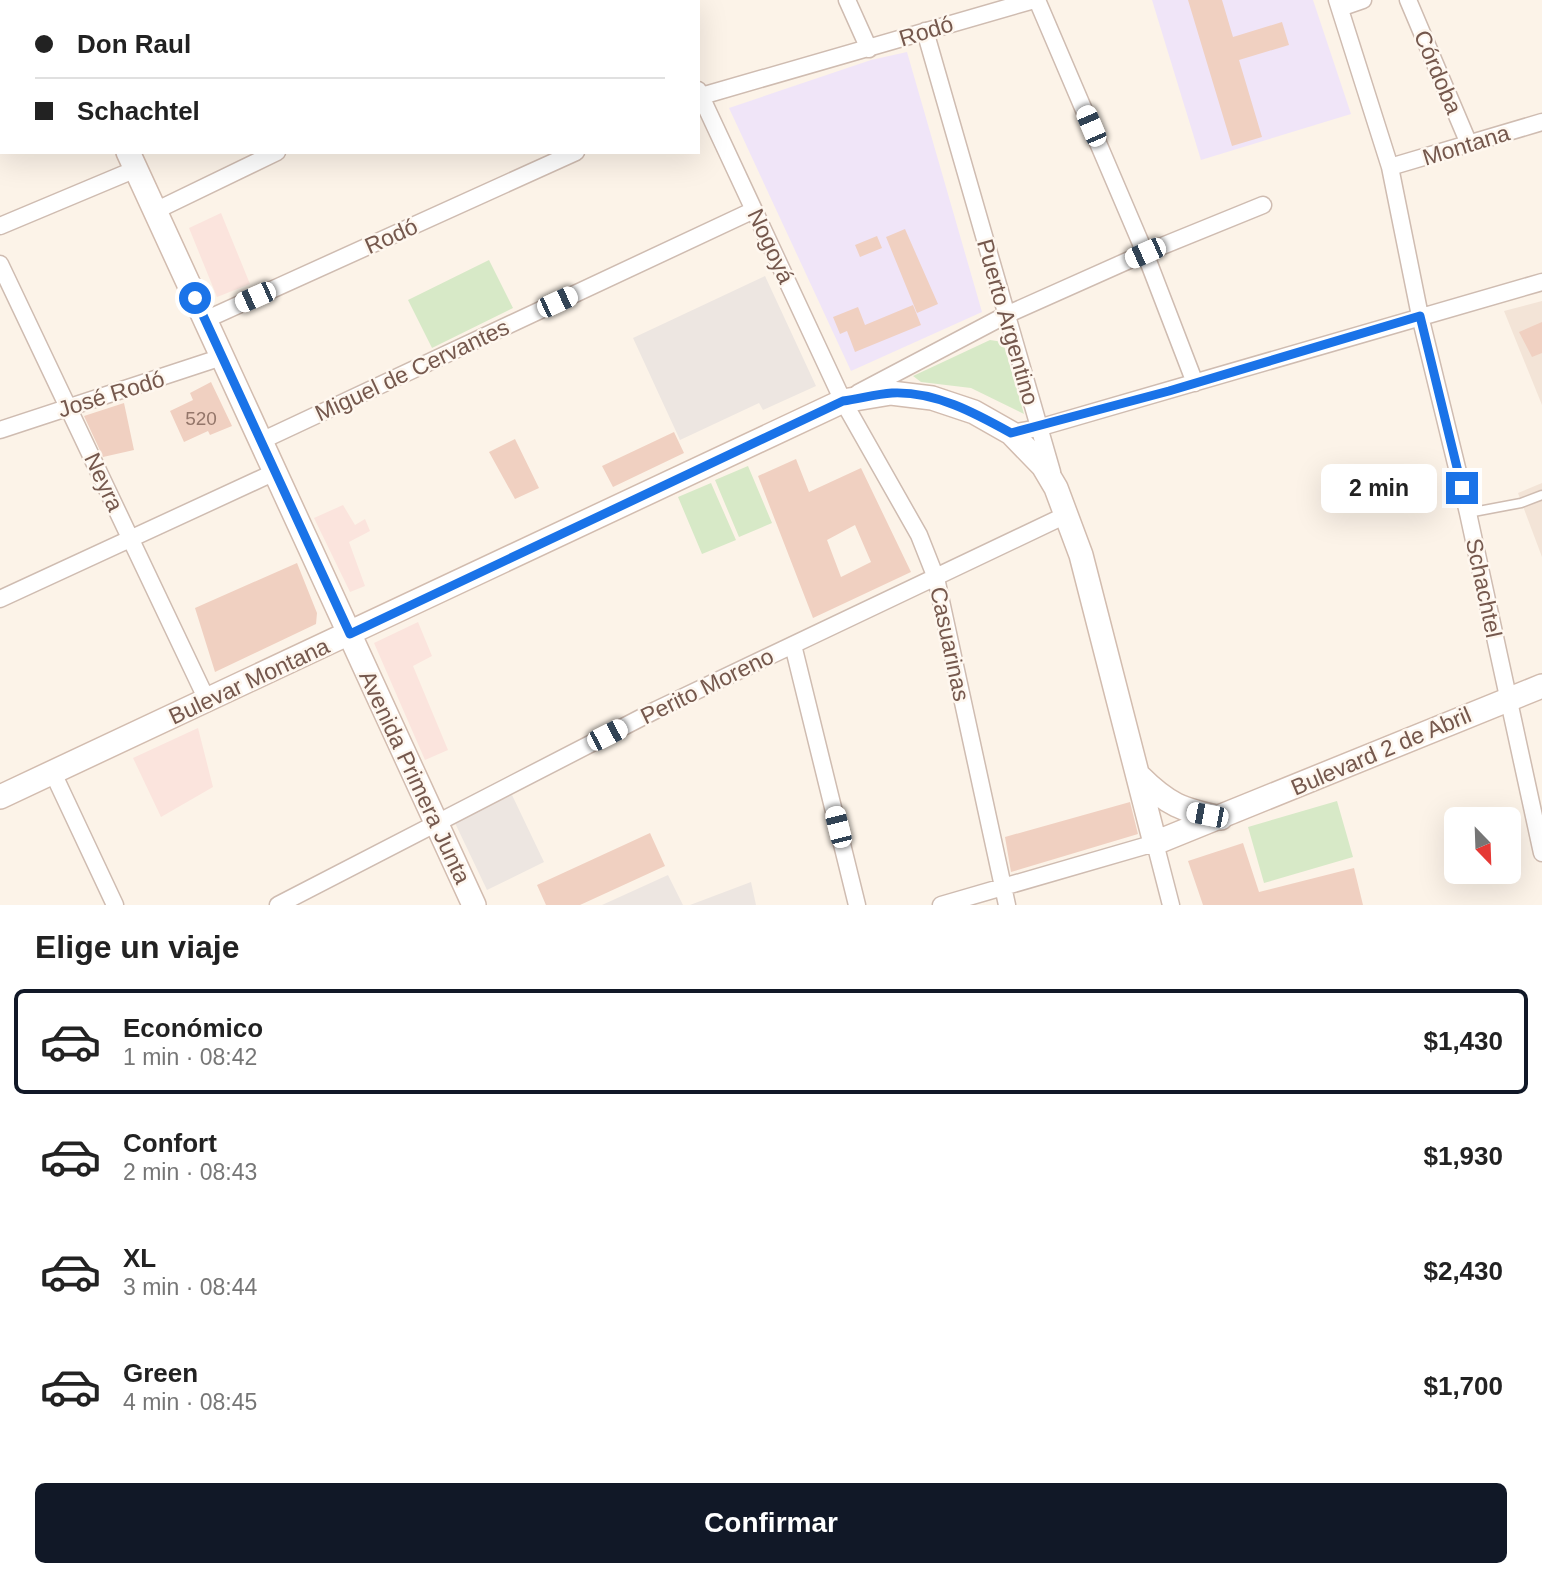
<!DOCTYPE html>
<html lang="es">
<head>
<meta charset="utf-8">
<style>
  :root { --surface:#fff; --page:#f6f6f6; --text:#222; --muted:#767676; --line:#e0e0e0; --accent:#111827 }
  body { margin:0; font-family:Helvetica,sans-serif; background:var(--page); color:var(--text); height:100vh; display:flex; flex-direction:column; font-size:26px; white-space:nowrap }
  * { box-sizing:border-box; margin:0 }
  p { font-size:23px; color:var(--muted) }
  .icon { flex:none; width:38px; height:38px; fill:none; stroke:currentColor; stroke-width:2; stroke-linecap:round; stroke-linejoin:round }
  .map { position:relative; height:905px; overflow:hidden }
  .side { display:flex; flex-direction:column; background:var(--surface); flex:1 }
  .side>* { flex:none }
  .banner { position:absolute; left:0px; top:0px; width:700px; height:154px; box-shadow:0 7px 28px #0002; display:grid; align-content:center; height:154px; padding:0 35px; background:var(--surface) }
  .needle { width:46px; rotate:157deg }
  .fabs { position:absolute; left:1444px; top:807px; display:grid; gap:14px }
  .fabs a { display:grid; place-items:center; width:77px; height:77px; border-radius:10px; background:var(--surface); box-shadow:0 7px 28px #0002; font-size:35px }
  .end { position:absolute; width:32px; height:32px; margin:-16px; border:9px solid #1a73e8; background:#fff; box-shadow:0 0 0 4px #fff }
  .from { border-radius:50% }
  .bubble { position:absolute; height:49px; border-radius:10px; background:var(--surface); box-shadow:0 7px 28px #0002; font-size:23px; font-weight:700; line-height:49px; text-align:center }
  .car { position:absolute; width:21px; height:42px; margin:-21px -10px; border-radius:9px; box-shadow:0 0 5px 2px #0007; background:linear-gradient(#fff 24%,#345 0 40%,#fff 0 76%,#345 0 86%,#fff 0) }
  .banner b { display:flex; align-items:center; gap:24px; height:66px; font-size:26px }
  .banner b+b { border-top:2px solid var(--line) }
  .banner i { width:18px; height:18px; background:var(--text) }
  ul { padding:0; list-style:none }
  li { display:flex; align-items:center; gap:21px; height:105px; margin:0 14px 10px; padding:0 21px; border:4px solid transparent; border-radius:10px }
  li div { flex:1 }
  li b { display:block; font-size:26px }
  li em { font-style:normal; font-weight:700 }
  li.active { border-color:var(--accent) }
  li>.icon { width:63px; height:63px; stroke-width:1.5 }
  h2 { padding:0 35px; font-size:32px; line-height:84px }
  .cta { display:flex; gap:14px; margin-top:auto; padding:14px 35px }
  .cta a { flex:1; height:80px; border-radius:10px; background:var(--accent); color:#fff; font-size:28px; font-weight:700; line-height:80px; text-align:center }
  .map>svg:first-child { display:block }
  .residential { fill:#f3e4d7 }
  .commercial { fill:#fbe4dd }
  .industrial { fill:#ede6e1 }
  .education { fill:#f0e5f8 }
  .green { fill:#d7e9c7 }
  .building { fill:#f0d0c1; fill-rule:evenodd }
  .lines { fill:none; stroke-linecap:round; stroke-linejoin:round }
  .service-casing { stroke:#cfbcb1; stroke-width:11 }
  .minor-casing { stroke:#cfbcb1; stroke-width:19 }
  .secondary-casing { stroke:#d2bcaf; stroke-width:26 }
  .service { stroke:#fff; stroke-width:8 }
  .minor { stroke:#fff; stroke-width:16 }
  .secondary { stroke:#fff; stroke-width:23 }
  .route { stroke:#1a73e8; stroke-width:9 }
  .labels { text-anchor:middle; stroke-width:5; stroke-linejoin:round; paint-order:stroke }
  .number-label { font-size:19px; fill:#94766a }
  .street-label { font-size:23px; fill:#75584d; stroke:#fef7ef }
</style>
</head>
<body>
<div class="map">
<svg width="1542" height="905" viewBox="0 0 1542 905">
  <rect width="100%" height="100%" fill="#fcf3e8"/>
  <path class="residential" d="M1542,301v104l-38,-94z
    M1542,483v74l-24,-64z"/>
  <path class="commercial" d="M221,213l29,71 -33,13 -28,-69z
    M343,505l12,20 10,-6 5,12 -21,11 16,44 -15,6 -36,-74z
    M418,622l14,34 -19,10 35,84 -23,10 -51,-117z
    M198,728l15,59 -52,30 -28,-59z"/>
  <path class="industrial" d="M765,276l51,110 -53,24 -4,-7 -79,37 -47,-102z
    M512,795l32,67 -57,28 -32,-67z
    M668,875l15,30h-81z
    M751,882l5,23h-66z"/>
  <path class="education" d="M1152,0h161l38,114 -150,46z
    M907,52l75,260 -131,59 -122,-263 142,-48z"/>
  <path class="green" d="M489,260l24,48 -81,40 -24,-48z
    M990,340l13,2 21,72 -53,-26 -50,-6 -8,-6z
    M748,466l24,57 -33,14 -24,-57z
    M711,483l25,57 -34,14 -24,-57z
    M1337,801l16,56 -89,26 -16,-56z"/>
  <path class="building" d="M1188,0h34l11,37 49,-15 7,23 -50,15 23,77 -30,9z
    M905,229l33,75 -21,9 -31,-76z
    M877,236l5,12 -22,9 -5,-12z
    M913,305l8,20 -66,27 -8,-21 -7,3 -7,-17 25,-10 7,18z
    M1542,322v31l-10,4 -13,-25z
    M211,382l21,44 -22,9 -2,-4 -24,11 -14,-31 23,-11 -3,-7z
    M124,403l10,47 -31,7 -19,-41z
    M674,432l10,21 -71,34 -11,-21z
    M515,439l24,49 -24,11 -26,-47z
    M796,459l13,33 52,-24 50,104 -98,46 -55,-142zM855,525l16,37 -30,15 -14,-37z
    M297,563l20,50 -1,11 -101,48 -20,-64z
    M1130,802l8,32 -127,38 -6,-35z
    M650,833l15,33 -85,39h-34l-9,-20z
    M1243,843l16,49 95,-24 9,37h-160l-15,-44z"/>
  <g class="lines">
    <g class="service-casing">
      <path id="service" d="M1468,513l53,-10 21,-8"/>
    </g>
    <g class="minor-casing">
      <path id="minor" d="M656,0l1,2
        M847,0l22,49
        M1037,0l108,253 50,130
        M1337,0l53,167 30,149 48,197 74,340
        M1408,0l61,144
        M99,2l4,-2
        M291,2l4,-2
        M594,2l3,-2
        M1340,8l23,-8
        M925,31l127,441
        M0,44h2
        M698,90l145,311 76,134 17,43 71,327
        M698,97l336,-97
        M1390,167l152,-45
        M155,211l122,-59
        M0,226l136,-57
        M0,264l207,436
        M205,320l371,-168
        M858,393l148,-78 139,-62 118,-48
        M0,430l222,-73
        M1011,433l27,-5 504,-146
        M261,441l493,-231
        M0,599l275,-127
        M793,645l64,260
        M53,773l62,132
        M278,905l378,-195 410,-195
        M941,905l214,-62 16,62"/>
    </g>
    <g class="secondary-casing">
      <path id="secondary" d="M57,0l1,2
        M128,152l346,753
        M1139,776c29,29 43,34 82,42
        M0,797l843,-396 48,-8 41,5 42,14 37,21 32,33 13,22 25,67 74,288 387,-157"/>
    </g>
    <use href="#service" class="service"/>
    <use href="#minor" class="minor"/>
    <use href="#secondary" class="secondary"/>
  </g>
  <g class="lines">
    <path class="route" d="M195,298l155,336 493,-233c16,-2 33,-7 49,-8 43,-2 83,20 119,40l158,-42 251,-75 42,172"/>
  </g>
  <g class="labels">
    <g class="number-label">
      <text x="201" y="425">520</text>
    </g>
    <g class="street-label">
      <text transform="translate(926 31) rotate(-17)" y="8">Rodó</text>
      <text transform="translate(1438 72) rotate(67)" y="8">Córdoba</text>
      <text transform="translate(1466 145) rotate(-17)" y="8">Montana</text>
      <text transform="translate(391 236) rotate(-24)" y="8">Rodó</text>
      <text transform="translate(771 246) rotate(65)" y="8">Nogoyá</text>
      <text transform="translate(1008 322) rotate(74)" y="8">Puerto Argentino</text>
      <text transform="translate(412 370) rotate(-25)" y="8">Miguel de Cervantes</text>
      <text transform="translate(111 394) rotate(-17)" y="8">José Rodó</text>
      <text transform="translate(104 482) rotate(65)" y="8">Neyra</text>
      <text transform="translate(1484 588) rotate(78)" y="8">Schachtel</text>
      <text transform="translate(950 644) rotate(78)" y="8">Casuarinas</text>
      <text transform="translate(249 681) rotate(-25)" y="8">Bulevar Montana</text>
      <text transform="translate(707 686) rotate(-26)" y="8">Perito Moreno</text>
      <text transform="translate(1381 751) rotate(-23)" y="8">Bulevard 2 de Abril</text>
      <text transform="translate(415 777) rotate(65)" y="8">Avenida Primera Junta</text>
    </g>
  </g>
</svg>
<div class="fabs">
<a><svg class="needle" viewBox="-14 -14 28 28"><path d="M0-13l5 13h-10z" fill="#e53935"/><path d="M0 13l5-13h-10z" fill="#767676"/></svg></a>
</div>
<i class="end from" style="left:195px;top:298px"></i>
<i class="end" style="left:1462px;top:488px"></i>
<div class="bubble" style="left:1321px;top:464px;width:116px">2 min</div>
<i class="car" style="left:1091px;top:126px;rotate:337deg"></i>
<i class="car" style="left:1145px;top:253px;rotate:246deg"></i>
<i class="car" style="left:255px;top:297px;rotate:246deg"></i>
<i class="car" style="left:557px;top:302px;rotate:65deg"></i>
<i class="car" style="left:607px;top:735px;rotate:63deg"></i>
<i class="car" style="left:1207px;top:815px;rotate:281deg"></i>
<i class="car" style="left:838px;top:827px;rotate:346deg"></i>
<div class="banner">
<b><i class="from"></i>Don Raul</b>
<b><i></i>Schachtel</b>
</div>
</div>
<section class="side">
<h2>Elige un viaje</h2>
<ul>
<li class="active"><svg class="icon" aria-label="car" viewBox="0 0 24 24"><path d="M5 17H2v-5l4-1 3-4h7l3 4 3 1v5h-3M9 17h6M6 11h13"/><circle cx="7" cy="17" r="2"/><circle cx="17" cy="17" r="2"/></svg><div><b>Económico</b><p>1 min · 08:42</p></div><em>$1,430</em></li>
<li><svg class="icon" aria-label="car" viewBox="0 0 24 24"><path d="M5 17H2v-5l4-1 3-4h7l3 4 3 1v5h-3M9 17h6M6 11h13"/><circle cx="7" cy="17" r="2"/><circle cx="17" cy="17" r="2"/></svg><div><b>Confort</b><p>2 min · 08:43</p></div><em>$1,930</em></li>
<li><svg class="icon" aria-label="car" viewBox="0 0 24 24"><path d="M5 17H2v-5l4-1 3-4h7l3 4 3 1v5h-3M9 17h6M6 11h13"/><circle cx="7" cy="17" r="2"/><circle cx="17" cy="17" r="2"/></svg><div><b>XL</b><p>3 min · 08:44</p></div><em>$2,430</em></li>
<li><svg class="icon" aria-label="car" viewBox="0 0 24 24"><path d="M5 17H2v-5l4-1 3-4h7l3 4 3 1v5h-3M9 17h6M6 11h13"/><circle cx="7" cy="17" r="2"/><circle cx="17" cy="17" r="2"/></svg><div><b>Green</b><p>4 min · 08:45</p></div><em>$1,700</em></li>
</ul>
<div class="cta"><a>Confirmar</a></div>
</section>
</body>
</html>
